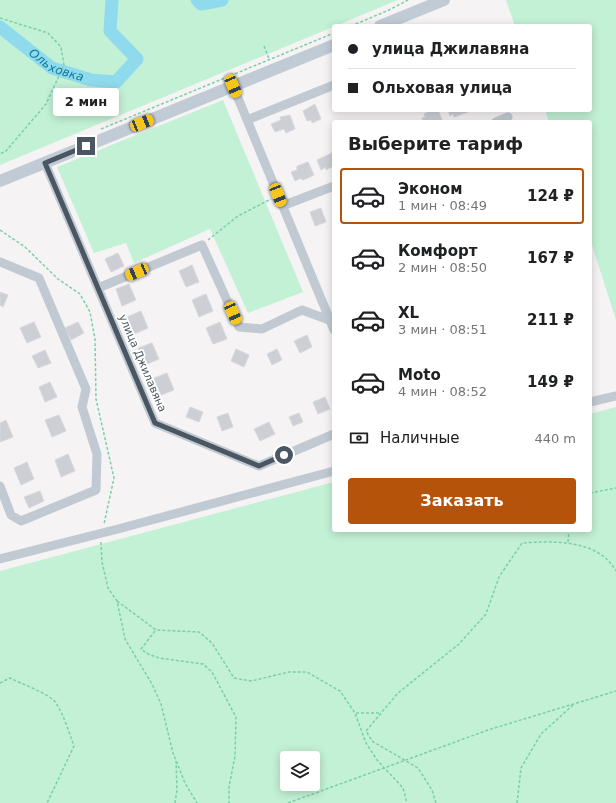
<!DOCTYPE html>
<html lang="ru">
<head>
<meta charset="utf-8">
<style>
  :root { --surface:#fff; --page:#f2f2f2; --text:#202124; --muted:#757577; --line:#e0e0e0; --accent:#b45309 }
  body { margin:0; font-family:"DejaVu Sans",sans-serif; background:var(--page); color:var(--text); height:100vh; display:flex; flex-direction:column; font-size:15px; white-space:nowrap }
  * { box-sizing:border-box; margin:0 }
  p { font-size:13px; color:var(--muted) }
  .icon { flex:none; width:22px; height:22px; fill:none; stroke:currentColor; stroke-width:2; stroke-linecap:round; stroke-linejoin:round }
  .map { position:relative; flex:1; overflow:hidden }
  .sheet { position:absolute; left:332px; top:120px; width:260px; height:412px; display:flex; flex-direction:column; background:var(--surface); border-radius:4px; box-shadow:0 2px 10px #0003 }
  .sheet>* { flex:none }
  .top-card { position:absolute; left:332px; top:24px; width:260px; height:88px; border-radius:4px; box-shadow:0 2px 10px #0003; display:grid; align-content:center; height:88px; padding:0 16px; background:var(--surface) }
  .buttons { position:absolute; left:280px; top:751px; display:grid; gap:8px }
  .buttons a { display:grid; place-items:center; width:40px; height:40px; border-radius:4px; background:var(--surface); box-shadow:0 2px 10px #0003; font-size:20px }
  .end { position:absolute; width:18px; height:18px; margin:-9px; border:5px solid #4a5661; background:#fff; box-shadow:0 0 0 2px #fff }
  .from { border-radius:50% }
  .bubble { position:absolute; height:28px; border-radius:4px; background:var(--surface); box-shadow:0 2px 10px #0003; font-size:13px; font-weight:600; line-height:28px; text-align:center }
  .car { position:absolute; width:12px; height:24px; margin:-12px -6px; border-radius:5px; box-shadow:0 0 3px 1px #0007; background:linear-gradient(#f5c518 24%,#345 0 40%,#f5c518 0 76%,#345 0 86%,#f5c518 0) }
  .top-card b { display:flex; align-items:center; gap:14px; height:38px; font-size:15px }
  .top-card b+b { border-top:1px solid var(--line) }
  .top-card i { width:10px; height:10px; background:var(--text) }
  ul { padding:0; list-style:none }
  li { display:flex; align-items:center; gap:12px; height:56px; margin:0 8px 6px; padding:0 8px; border:2px solid transparent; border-radius:4px }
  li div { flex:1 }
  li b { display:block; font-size:15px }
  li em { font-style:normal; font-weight:600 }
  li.on { border-color:var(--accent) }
  li>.icon { width:36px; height:36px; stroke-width:1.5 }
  h2 { padding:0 16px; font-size:18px; line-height:48px }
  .pay { display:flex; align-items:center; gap:10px; height:44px; padding:0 16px; font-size:15px }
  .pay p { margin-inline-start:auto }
  .action { display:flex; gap:8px; margin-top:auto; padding:8px 16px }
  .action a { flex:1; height:46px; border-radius:4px; background:var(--accent); color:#fff; font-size:16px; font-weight:600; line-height:46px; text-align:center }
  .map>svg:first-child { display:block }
  .green { fill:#c3f1d5; fill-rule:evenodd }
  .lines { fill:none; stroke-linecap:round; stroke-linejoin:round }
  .river { stroke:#90daee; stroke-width:13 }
  .building { fill:#cdcfd5; stroke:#d7d9de }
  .path { stroke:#7ad0a6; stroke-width:1.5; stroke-dasharray:3 2; stroke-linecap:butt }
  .minor { stroke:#c1cad2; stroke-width:9 }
  .secondary { stroke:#c1cbd6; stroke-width:12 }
  .route { stroke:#4a5661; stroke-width:5 }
  .labels { text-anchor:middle; stroke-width:3.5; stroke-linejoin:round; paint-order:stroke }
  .street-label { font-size:11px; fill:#4a5661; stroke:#fff }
  .water-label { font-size:12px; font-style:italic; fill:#0c7c9b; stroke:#fff }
</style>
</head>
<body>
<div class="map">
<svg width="616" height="803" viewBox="0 0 616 803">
  <rect width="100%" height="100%" fill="#f5f3f3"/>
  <path class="green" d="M0,0h398l-398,165z
    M506,0h110v320l-26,-81v-117h-41l-4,-12h45v-84h-75z
    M223,100l80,192 -55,21 -38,-84 -76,34 -8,-20 -32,10 -37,-86z
    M616,407v396h-616v-232l334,-89v48h256v-116zM287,758h26v26h-26z"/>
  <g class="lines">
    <g class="river">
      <path d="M197,0l4,4 21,-4"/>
      <path id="s1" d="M0,27l52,41 39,12 25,2 21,-23 -27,-28 2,-31"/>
    </g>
  </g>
  <path class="building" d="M315,104l6,15 -9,4 -1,-3 -4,1 -4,-10z
    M431,110h7l5,12h-20l-1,-4 3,-1 -1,-3z
    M448,110h19l1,2 -14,5 -1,-3 -3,2z
    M290,115l5,14 -9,4 -2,-4 -9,3 -4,-8 10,-4 -1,-3z
    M334,152v14l-8,4v-3l-5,3 -4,-10z
    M308,162l6,13 -6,3 -6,2 -1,-2 -6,3 -4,-9 6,-2v-4z
    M321,208l5,14 -11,4 -5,-14z
    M118,253l6,13 -13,6 -6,-13z
    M192,265l7,17 -13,5 -7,-16z
    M129,284l7,16 -14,6 -6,-17z
    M0,292l8,3 -5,12 -3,-2z
    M206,294l7,17 -14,6 -7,-17z
    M141,311l7,17 -14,6 -7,-17z
    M34,322l7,15 -14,6 -7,-15z
    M78,322l6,11 -13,7 -6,-12z
    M220,322l7,17 -14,5 -7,-16z
    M307,335l5,12 -12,6 -6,-12z
    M152,343l7,16 -14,6 -7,-17z
    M236,349l13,6 -5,12 -13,-6z
    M277,349l5,11 -10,5 -5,-11z
    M45,350l6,13 -13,5 -6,-12z
    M167,373l7,17 -13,5 -7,-17z
    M50,382l7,15 -12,5 -6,-15z
    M325,397l5,12 -12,5 -5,-12z
    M190,407l13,5 -4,10 -13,-5z
    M228,413l5,14 -11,4 -5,-14z
    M299,413l4,9 -10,4 -4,-9z
    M59,415l7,16 -14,6 -7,-17z
    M6,420l7,17 -13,5v-19z
    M269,422l6,12 -15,7 -6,-12z
    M68,454l7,17 -14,6 -6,-17z
    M27,462l7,17 -13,6 -7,-17z
    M40,491l4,10 -15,7 -5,-11z"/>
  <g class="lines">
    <path class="path" d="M0,18l48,15 13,14 3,18 -18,39 -40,47 -6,3
      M351,26l38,-16 19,-10
      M264,46l5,13
      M101,129l233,-96
      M0,230l25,17 33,32 22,15 10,18 5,27 1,60 18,79 -10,46
      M208,240l30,-24 33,-17
      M590,493l26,-5
      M101,542l1,20 6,26 9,13 8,38 27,45 9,20 12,49 12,30 12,20
      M568,542l1,-12
      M117,601l39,29 43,2 13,11 22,35 17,3 38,-9h18l33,19 15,22 11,30 11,17 26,28 4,15
      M155,631l-14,18 7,5 11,4 44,6 9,8 24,45 -1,39 -6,31v16
      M0,683l10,-5c11,6 39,15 46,25 8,13 13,29 18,43l-27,57
      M356,713h24
      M175,803l2,-13 -1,-29
      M288,803l200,-73 128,-39
      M436,803l-4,-13 -14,-22 -46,-27 -6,-10 32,-38 61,-49 27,-30 13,-37 23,-34c32,-2 76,-4 94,28
      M517,803l4,-35 20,-34 32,-29"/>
    <path class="minor" d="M233,86l101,244
      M247,120l87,-35
      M496,122l12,-5
      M45,163l110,260 104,43 75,-32
      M282,206l52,-20
      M0,262l39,16 47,111 -4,18 15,47 -1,36 -75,31 -10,-6 -11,-29
      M98,288l104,-43 37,82 23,2 40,-19 27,10
      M590,402l26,-6
      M0,559l118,-30 216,-58"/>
    <path class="secondary" d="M380,26l64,-26
      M0,181l334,-136"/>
  </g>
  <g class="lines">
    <path class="route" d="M86,146l-41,17 110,260 104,43 25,-11"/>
  </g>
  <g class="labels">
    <g class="street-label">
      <text transform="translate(143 363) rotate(67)" y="4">улица Джилавяна</text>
    </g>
    <g class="water-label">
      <text dy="4" stroke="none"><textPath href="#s1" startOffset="69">Ольховка</textPath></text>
    </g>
  </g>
</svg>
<div class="buttons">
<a><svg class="icon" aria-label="layers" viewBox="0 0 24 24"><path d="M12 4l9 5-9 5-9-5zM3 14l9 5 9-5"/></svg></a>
</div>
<i class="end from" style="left:284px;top:455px"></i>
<i class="end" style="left:86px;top:146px"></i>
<div class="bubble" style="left:53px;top:88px;width:66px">2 мин</div>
<i class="car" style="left:233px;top:86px;rotate:157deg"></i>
<i class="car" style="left:142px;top:123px;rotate:68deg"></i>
<i class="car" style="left:278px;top:195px;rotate:158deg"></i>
<i class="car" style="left:137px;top:272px;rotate:247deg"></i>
<i class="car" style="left:233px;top:313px;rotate:156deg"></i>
<div class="top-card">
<b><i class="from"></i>улица Джилавяна</b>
<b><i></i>Ольховая улица</b>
</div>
<section class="sheet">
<h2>Выберите тариф</h2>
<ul>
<li class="on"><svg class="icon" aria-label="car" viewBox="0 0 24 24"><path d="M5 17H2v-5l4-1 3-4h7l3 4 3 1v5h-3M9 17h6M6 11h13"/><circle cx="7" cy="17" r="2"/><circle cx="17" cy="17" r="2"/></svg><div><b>Эконом</b><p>1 мин · 08:49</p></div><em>124 ₽</em></li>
<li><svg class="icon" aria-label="car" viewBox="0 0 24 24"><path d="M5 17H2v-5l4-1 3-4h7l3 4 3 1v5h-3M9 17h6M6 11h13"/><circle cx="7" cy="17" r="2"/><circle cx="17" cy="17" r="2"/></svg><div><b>Комфорт</b><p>2 мин · 08:50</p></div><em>167 ₽</em></li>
<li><svg class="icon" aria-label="car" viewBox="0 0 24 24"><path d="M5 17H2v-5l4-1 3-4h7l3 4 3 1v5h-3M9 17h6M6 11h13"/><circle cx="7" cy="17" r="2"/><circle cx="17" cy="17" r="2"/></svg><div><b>XL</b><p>3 мин · 08:51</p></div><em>211 ₽</em></li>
<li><svg class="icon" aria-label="car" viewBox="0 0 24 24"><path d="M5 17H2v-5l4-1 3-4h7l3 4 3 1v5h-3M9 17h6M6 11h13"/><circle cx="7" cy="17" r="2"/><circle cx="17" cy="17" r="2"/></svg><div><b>Moto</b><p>4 мин · 08:52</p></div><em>149 ₽</em></li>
</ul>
<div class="pay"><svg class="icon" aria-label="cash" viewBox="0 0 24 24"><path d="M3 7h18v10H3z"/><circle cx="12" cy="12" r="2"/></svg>Наличные<p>440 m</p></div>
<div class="action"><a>Заказать</a></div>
</section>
</div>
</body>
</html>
